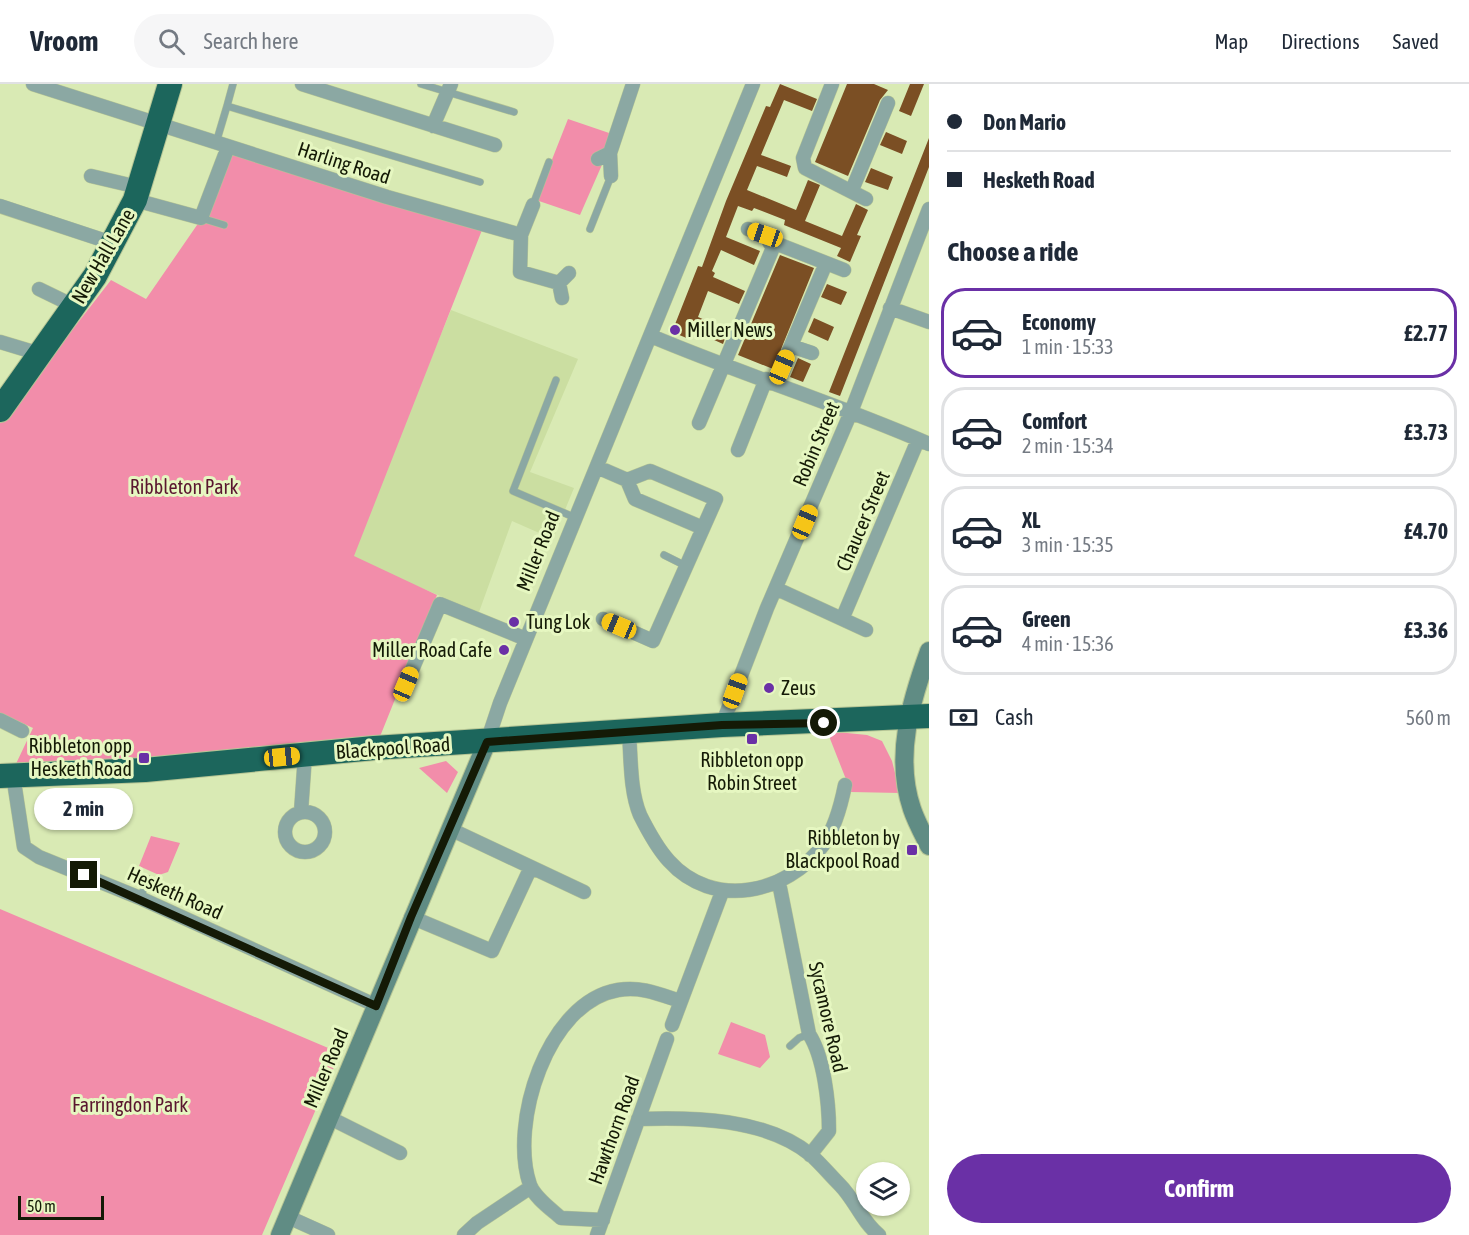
<!DOCTYPE html>
<html lang="en">
<head>
<meta charset="utf-8">
<style>
  :root { --surface:#fff; --page:#f6f6f7; --text:#1f2937; --muted:#747a83; --line:#e0e1e3; --accent:#6a30a6 }
  body { margin:0; font-family:"Asap Condensed",sans-serif; background:var(--page); color:var(--text); height:100vh; display:flex; flex-direction:column; font-size:22px; white-space:nowrap }
  * { box-sizing:border-box; margin:0 }
  p { font-size:20px; color:var(--muted) }
  .icon { flex:none; width:33px; height:33px; fill:none; stroke:currentColor; stroke-width:2; stroke-linecap:round; stroke-linejoin:round }
  .map { position:relative; flex:1; overflow:hidden }
  .details { display:flex; flex-direction:column; background:var(--surface); width:540px }
  .details>* { flex:none }
  .banner { display:grid; align-content:center; height:132px; padding:0 18px; background:var(--surface) }
  .fabs { position:absolute; left:856px; top:1078px; display:grid; gap:12px }
  .fabs a { display:grid; place-items:center; width:54px; height:54px; border-radius:50%; background:var(--surface); box-shadow:0 2px 4px #0004; font-size:30px }
  .scale { position:absolute; left:18px; bottom:15px; width:86px; box-sizing:border-box; padding-left:6px; border:3px solid #141a06; border-top:0; font-size:16px; line-height:21px; white-space:nowrap; color:#141a06; -webkit-text-stroke:4px #e6f7c1; paint-order:stroke }
  .end { position:absolute; width:27px; height:27px; margin:-14px; border:8px solid #141a06; background:#fff; box-shadow:0 0 0 3px #fff }
  .from { border-radius:50% }
  .bubble { position:absolute; height:42px; border-radius:21px; background:var(--surface); box-shadow:0 2px 4px #0004; font-size:20px; font-weight:700; line-height:42px; text-align:center }
  .car { position:absolute; width:18px; height:36px; margin:-18px -9px; border-radius:8px; box-shadow:0 0 4px 2px #0007; background:linear-gradient(#f5c518 24%,#345 0 40%,#f5c518 0 76%,#345 0 86%,#f5c518 0) }
  .banner b { display:flex; align-items:center; gap:21px; height:57px; font-size:22px }
  .banner b+b { border-top:2px solid var(--line) }
  .banner i { width:15px; height:15px; background:var(--text) }
  ul { padding:0; list-style:none }
  li { display:flex; align-items:center; gap:18px; height:90px; margin:0 12px 9px; padding:0 6px; border:3px solid var(--line); border-radius:24px }
  li div { flex:1 }
  li b { display:block; font-size:22px }
  li em { font-style:normal; font-weight:700 }
  li.current { border-color:var(--accent) }
  li>.icon { width:54px; height:54px; stroke-width:1.5 }
  h2 { padding:0 18px; font-size:27px; line-height:72px }
  .pay { display:flex; align-items:center; gap:15px; height:66px; padding:0 18px; font-size:22px }
  .pay p { margin-inline-start:auto }
  .primary-button { display:flex; gap:12px; margin-top:auto; padding:12px 18px }
  .primary-button a { flex:1; height:69px; border-radius:36px; background:var(--accent); color:#fff; font-size:24px; font-weight:700; line-height:69px; text-align:center }
  header { display:flex; align-items:center; gap:36px; box-sizing:border-box; height:84px; padding:0 30px; background:var(--surface); border-bottom:2px solid var(--line) }
  header strong { font-size:28px }
  nav { display:flex; gap:33px; margin-inline-start:auto; font-size:21px }
  .search { width:420px; height:54px; background:var(--page); display:flex; align-items:center; gap:15px; box-sizing:border-box; padding:0 21px; border-radius:33px; color:var(--muted); font-size:22px }
  main { display:flex; flex:1; min-height:0 }
  .map>svg:first-child { display:block }
  .built { fill:#cbdea1 }
  .green { fill:#f28daa }
  .building { fill:#7b4f24 }
  .lines { fill:none; stroke-linecap:round; stroke-linejoin:round }
  .lane-casing { stroke:#b6c595; stroke-width:8 }
  .street-casing { stroke:#b6c595; stroke-width:15 }
  .secondary-casing { stroke:#b6c595; stroke-width:20 }
  .highway-casing { stroke:#b6c595; stroke-width:26 }
  .lane { stroke:#8ba8a3; stroke-width:7 }
  .street { stroke:#8ba8a3; stroke-width:14 }
  .secondary { stroke:#608c84; stroke-width:18 }
  .highway { stroke:#1c665c; stroke-width:24 }
  .route { stroke:#141a06; stroke-width:8 }
  .poi-dot { fill:#6a30a6; stroke:#e6f7c1; stroke-width:2 }
  .labels { text-anchor:middle; stroke-width:6; stroke-linejoin:round; paint-order:stroke }
  .street-label { font-size:20px; fill:#141a06; stroke:#e6f7c1 }
  .poi-label { font-size:20px; fill:#141a06; stroke:#e6f7c1; text-anchor:start }
  .park-label { font-size:20px; fill:#5a162f; stroke:#e6f7c1 }
</style>
</head>
<body>
<header>
<strong>Vroom</strong>
<div class="search"><svg class="icon" aria-label="search" viewBox="0 0 24 24"><circle cx="10" cy="10" r="6"/><path d="M15 15l6 6"/></svg>Search here</div>
<nav><a>Map</a><a>Directions</a><a>Saved</a></nav>
</header>
<main>
<div class="map">
<svg width="929" height="1151" viewBox="0 0 929 1151">
  <rect width="100%" height="100%" fill="#d9eab4"/>
  <path class="built" d="M451,226l127,49 -48,113 44,16 -21,51 -41,-18 -33,91 -130,-54z"/>
  <path class="green" d="M568,35l47,16 -35,80 -44,-15z
    M230,68l252,78 -128,326 83,39 -58,144 -109,12 -256,17 19,-40 -33,-15v-290l111,-143 35,19 60,-87z
    M827,647l40,4 15,6 10,20 8,32 -49,-1z
    M446,677l12,11 -11,21 -28,-25z
    M151,752l29,7 -12,29 -9,3 -20,-9z
    M0,825l340,144 -78,182h-262z
    M731,938l34,13 5,22 -10,11 -42,-14z"/>
  <path class="building" d="M780,0l37,15 -5,12 -28,-11 -23,55 30,11 -4,11 -30,-11 -10,24 49,20 12,-30 12,5 -15,36 37,15 14,-32 12,6 -11,25 4,1 -11,26 -13,-6 4,-8 -57,-23 1,-5 -31,-12 -2,3 -14,-5 -12,31 34,14 -6,14 -33,-15 -9,21 3,2 -2,4 32,14 -6,13 -31,-13 -10,26 30,13 -5,14 -31,-14 -3,9 -17,-7 26,-66 4,1 24,-66 40,-95 4,1z
    M847,0h27l14,6 -8,10 -32,76 -33,-14z
    M910,0h14l-13,32 -12,-5z
    M886,48l21,9 -5,13 -22,-9z
    M929,54v29l-89,229 -11,-4z
    M871,84l22,9 -5,13 -23,-8z
    M780,171l34,13 -41,101 -35,-14z
    M827,200l20,8 -6,13 -20,-8z
    M814,234l20,9 -6,14 -20,-9z
    M798,274l13,6 -8,18 -13,-5z"/>
  <g class="lines">
    <g class="lane-casing">
      <path id="lane" d="M421,0l93,28
        M227,22l6,-22
        M216,59l11,-37 253,76
        M533,121l16,-43
        M201,134l23,7
        M590,145l21,-53
        M556,296l-43,111 63,27
        M664,471l22,11
        M140,814l8,-19
        M790,962l9,-8 10,-4"/>
    </g>
    <g class="street-casing">
      <path id="street" d="M33,0l354,113 134,38 12,-30
        M302,0l193,61
        M832,0l-29,74 2,10 61,31
        M433,42l18,-42
        M610,69l1,23
        M598,75l12,-6 23,-69
        M91,92l47,11
        M852,106l36,-87
        M135,116l66,18 27,-71
        M0,122l112,37
        M748,145l17,6 8,13
        M521,151l-1,37 39,11
        M39,205l35,17
        M562,214l-3,-15 10,-10
        M890,224l39,14
        M651,252c92,39 187,68 278,108
        M0,258l40,12
        M791,262l21,7
        M782,283l44,-104
        M699,339l76,-180 69,27
        M738,366l28,-71
        M597,383l30,13 8,19 68,29
        M777,505l89,41
        M843,533l75,-177
        M603,535l50,22 63,-142 -66,-28 -23,9
        M406,600l34,-80 86,35
        M0,636l22,11
        M722,641l45,-117 84,-196 78,-203
        M629,649c2,26 1,58 11,82 8,16 17,33 29,46 44,49 118,33 154,-16 12,-17 18,-40 22,-60
        M487,658l13,-39 253,-619
        M13,691l11,72 15,10 101,41 237,108
        M285 748a20 20 0 1 1 40 0a20 20 0 1 1-40 0Z
        M301,728l4,-57
        M450,745l134,63
        M779,799l30,151c15,23 20,69 20,97l-19,24
        M411,833l81,34 39,-84
        M672,941l50,-133
        M330,1034l70,35
        M638,1035c55,-2 128,-1 173,36 10,9 19,20 29,30 15,15 22,37 39,50
        M288,1133l40,18
        M603,1136l-42,-2c-10,-9 -26,-20 -31,-33 -21,-61 17,-183 88,-195 23,-4 41,4 62,11
        M464,1151l13,-12 54,-36
        M597,1151l70,-196"/>
    </g>
    <g class="secondary-casing">
      <path id="secondary" d="M929,567c-18,50 -35,105 -17,158 4,12 11,25 17,37
        M280,1151l207,-493"/>
    </g>
    <g class="highway-casing">
      <path id="highway" d="M0,326l95,-134 40,-76 35,-116
        M0,692l145,-6 229,-22 348,-23 207,-9"/>
    </g>
    <use href="#lane" class="lane"/>
    <use href="#street" class="street"/>
    <use href="#secondary" class="secondary"/>
    <use href="#highway" class="highway"/>
  </g>
  <g class="lines">
    <path class="route" d="M84,791l292,131 35,-89 76,-175 235,-17 102,-2"/>
  </g>
  <g class="poi-dot">
    <circle cx="675" cy="246" r="6"/>
    <circle cx="514" cy="538" r="6"/>
    <circle cx="504" cy="566" r="6"/>
    <circle cx="769" cy="604" r="6"/>
    <rect x="746" y="649" width="12" height="12" rx="3"/>
    <rect x="138" y="668" width="12" height="12" rx="3"/>
    <rect x="906" y="760" width="12" height="12" rx="3"/>
  </g>
  <g class="labels">
    <g class="street-label">
      <text transform="translate(344 79) rotate(18)" y="7">Harling Road</text>
      <text transform="translate(103 172) rotate(-60)" y="7">New Hall Lane</text>
      <text transform="translate(816 360) rotate(-67)" y="7">Robin Street</text>
      <text transform="translate(863 437) rotate(-67)" y="7">Chaucer Street</text>
      <text transform="translate(538 467) rotate(-68)" y="7">Miller Road</text>
      <text transform="translate(393 664) rotate(-4)" y="7">Blackpool Road</text>
      <text transform="translate(175 809) rotate(24)" y="7">Hesketh Road</text>
      <text transform="translate(828 933) rotate(77)" y="7">Sycamore Road</text>
      <text transform="translate(326 984) rotate(-67)" y="7">Miller Road</text>
      <text transform="translate(614 1046) rotate(-70)" y="7">Hawthorn Road</text>
    </g>
    <g class="poi-label">
      <text x="687" y="253">Miller News</text>
      <text x="526" y="545">Tung Lok</text>
      <text x="492" y="573" text-anchor="end">Miller Road Cafe</text>
      <text x="781" y="611">Zeus</text>
      <text x="132" y="669" text-anchor="end">Ribbleton opp<tspan x="132" dy="23">Hesketh Road</tspan></text>
      <text x="752" y="683" text-anchor="middle">Ribbleton opp<tspan x="752" dy="23">Robin Street</tspan></text>
      <text x="900" y="761" text-anchor="end">Ribbleton by<tspan x="900" dy="23">Blackpool Road</tspan></text>
    </g>
    <g class="park-label">
      <text x="184" y="410">Ribbleton Park</text>
      <text x="130" y="1028">Farringdon Park</text>
    </g>
  </g>
</svg>
<div class="fabs">
<a><svg class="icon" aria-label="layers" viewBox="0 0 24 24"><path d="M12 4l9 5-9 5-9-5zM3 14l9 5 9-5"/></svg></a>
</div>
<div class="scale">50 m</div>
<i class="end from" style="left:824px;top:639px"></i>
<i class="end" style="left:84px;top:791px"></i>
<div class="bubble" style="left:34px;top:704px;width:99px">2 min</div>
<i class="car" style="left:765px;top:151px;rotate:289deg"></i>
<i class="car" style="left:782px;top:283px;rotate:23deg"></i>
<i class="car" style="left:805px;top:438px;rotate:23deg"></i>
<i class="car" style="left:619px;top:542px;rotate:293deg"></i>
<i class="car" style="left:406px;top:600px;rotate:23deg"></i>
<i class="car" style="left:735px;top:607px;rotate:20deg"></i>
<i class="car" style="left:282px;top:673px;rotate:84deg"></i>
</div>
<section class="details">
<div class="banner">
<b><i class="from"></i>Don Mario</b>
<b><i></i>Hesketh Road</b>
</div>
<h2>Choose a ride</h2>
<ul>
<li class="current"><svg class="icon" aria-label="car" viewBox="0 0 24 24"><path d="M5 17H2v-5l4-1 3-4h7l3 4 3 1v5h-3M9 17h6M6 11h13"/><circle cx="7" cy="17" r="2"/><circle cx="17" cy="17" r="2"/></svg><div><b>Economy</b><p>1 min · 15:33</p></div><em>£2.77</em></li>
<li><svg class="icon" aria-label="car" viewBox="0 0 24 24"><path d="M5 17H2v-5l4-1 3-4h7l3 4 3 1v5h-3M9 17h6M6 11h13"/><circle cx="7" cy="17" r="2"/><circle cx="17" cy="17" r="2"/></svg><div><b>Comfort</b><p>2 min · 15:34</p></div><em>£3.73</em></li>
<li><svg class="icon" aria-label="car" viewBox="0 0 24 24"><path d="M5 17H2v-5l4-1 3-4h7l3 4 3 1v5h-3M9 17h6M6 11h13"/><circle cx="7" cy="17" r="2"/><circle cx="17" cy="17" r="2"/></svg><div><b>XL</b><p>3 min · 15:35</p></div><em>£4.70</em></li>
<li><svg class="icon" aria-label="car" viewBox="0 0 24 24"><path d="M5 17H2v-5l4-1 3-4h7l3 4 3 1v5h-3M9 17h6M6 11h13"/><circle cx="7" cy="17" r="2"/><circle cx="17" cy="17" r="2"/></svg><div><b>Green</b><p>4 min · 15:36</p></div><em>£3.36</em></li>
</ul>
<div class="pay"><svg class="icon" aria-label="cash" viewBox="0 0 24 24"><path d="M3 7h18v10H3z"/><circle cx="12" cy="12" r="2"/></svg>Cash<p>560 m</p></div>
<div class="primary-button"><a>Confirm</a></div>
</section>
</main>
</body>
</html>
